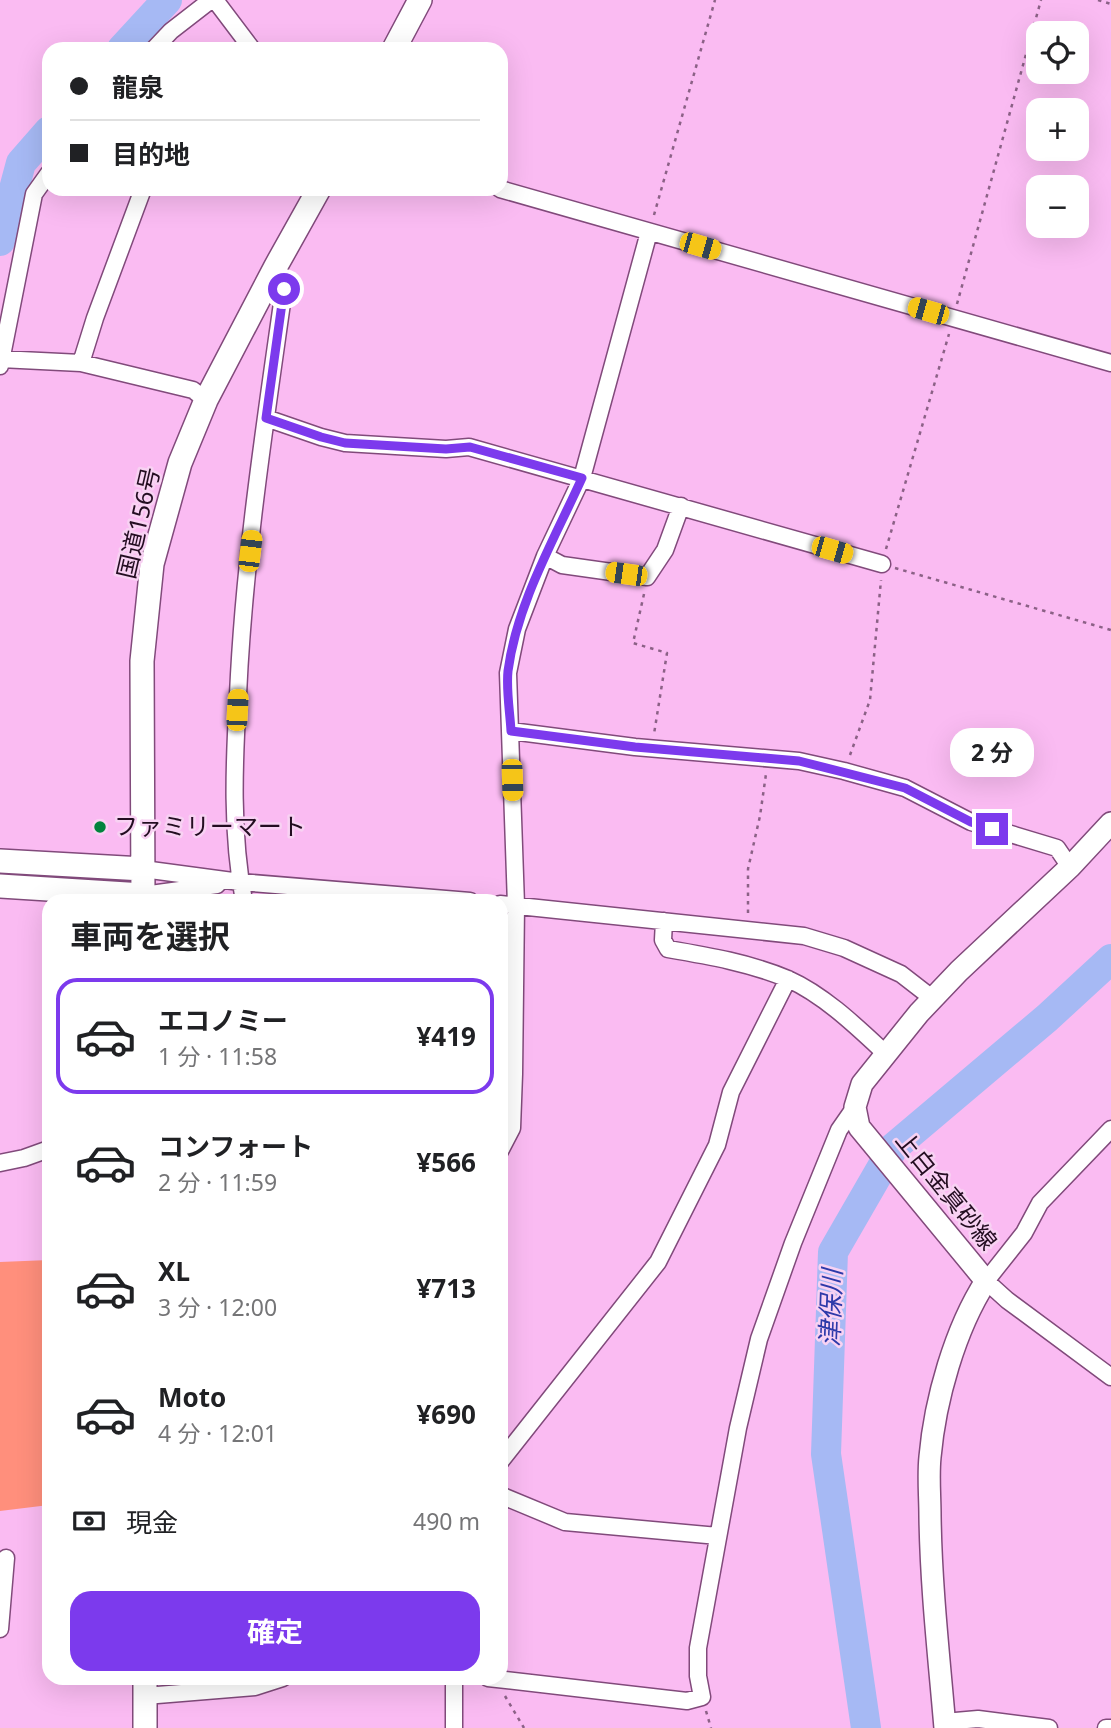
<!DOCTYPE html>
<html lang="ja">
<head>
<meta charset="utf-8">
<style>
  :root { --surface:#fff; --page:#f6f6f6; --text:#202124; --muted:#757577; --line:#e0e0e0; --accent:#7c3aed }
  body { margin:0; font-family:"Noto Sans","Noto Sans JP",sans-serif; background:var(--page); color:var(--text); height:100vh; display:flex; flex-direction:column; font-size:26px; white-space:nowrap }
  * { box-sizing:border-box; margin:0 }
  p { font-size:23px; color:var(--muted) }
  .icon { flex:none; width:38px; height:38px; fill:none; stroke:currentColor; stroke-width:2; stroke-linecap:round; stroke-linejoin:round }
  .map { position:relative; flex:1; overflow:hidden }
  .panel { position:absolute; left:42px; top:894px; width:466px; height:791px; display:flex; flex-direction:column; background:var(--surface); border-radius:21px; box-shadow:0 7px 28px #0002 }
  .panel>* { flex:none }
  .top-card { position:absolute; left:42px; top:42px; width:466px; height:154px; border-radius:21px; box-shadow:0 7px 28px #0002; display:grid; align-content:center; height:154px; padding:0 28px; background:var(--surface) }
  .fabs { position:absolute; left:1026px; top:21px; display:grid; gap:14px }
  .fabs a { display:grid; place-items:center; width:63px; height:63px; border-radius:14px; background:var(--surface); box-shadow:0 7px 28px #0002; font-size:35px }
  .end { position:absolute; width:32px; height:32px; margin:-16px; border:9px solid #7c3aed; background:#fff; box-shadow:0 0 0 4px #fff }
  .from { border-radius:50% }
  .bubble { position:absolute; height:49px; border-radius:21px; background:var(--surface); box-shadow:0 7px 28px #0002; font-size:23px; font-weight:700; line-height:49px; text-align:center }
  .car { position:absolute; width:21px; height:42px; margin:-21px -10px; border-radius:9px; box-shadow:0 0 5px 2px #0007; background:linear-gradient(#f5c518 24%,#345 0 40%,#f5c518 0 76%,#345 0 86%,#f5c518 0) }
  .top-card b { display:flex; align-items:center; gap:24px; height:66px; font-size:26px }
  .top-card b+b { border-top:2px solid var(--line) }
  .top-card i { width:18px; height:18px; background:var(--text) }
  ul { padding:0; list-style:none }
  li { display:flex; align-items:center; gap:21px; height:116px; margin:0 14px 10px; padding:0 14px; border:4px solid transparent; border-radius:21px }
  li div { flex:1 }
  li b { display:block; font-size:26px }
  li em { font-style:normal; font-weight:700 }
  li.on { border-color:var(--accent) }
  li>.icon { width:63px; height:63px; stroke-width:1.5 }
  h2 { padding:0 28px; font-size:32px; line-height:84px }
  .pay { display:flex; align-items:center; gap:18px; height:77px; padding:0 28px; font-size:26px }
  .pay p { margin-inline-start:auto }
  .action { display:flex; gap:14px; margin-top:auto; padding:14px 28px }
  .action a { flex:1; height:80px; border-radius:21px; background:var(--accent); color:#fff; font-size:28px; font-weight:700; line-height:80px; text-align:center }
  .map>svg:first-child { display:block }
  .green { fill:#ff8f7c }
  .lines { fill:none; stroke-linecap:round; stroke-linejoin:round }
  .river { stroke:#a6b9f4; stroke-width:30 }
  .minor-casing { stroke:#814a7b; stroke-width:19 }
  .major-casing { stroke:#814a7b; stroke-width:24 }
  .highway-casing { stroke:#814a7b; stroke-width:26 }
  .path { stroke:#8b6186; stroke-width:2.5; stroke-dasharray:3.5 5; stroke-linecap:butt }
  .minor { stroke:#fff; stroke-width:16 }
  .major { stroke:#fff; stroke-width:21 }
  .highway { stroke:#fff; stroke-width:23 }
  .route { stroke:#7c3aed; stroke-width:9 }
  .poi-dot { fill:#00833d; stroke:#f8d2f3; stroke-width:2.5 }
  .labels { text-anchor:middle; stroke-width:5; stroke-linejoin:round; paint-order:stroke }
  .street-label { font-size:24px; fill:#230d21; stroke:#f8d2f3 }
  .poi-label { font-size:24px; fill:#230d21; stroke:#f8d2f3; text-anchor:start }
  .water-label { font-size:26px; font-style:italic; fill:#2d3aa9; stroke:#f8d2f3 }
</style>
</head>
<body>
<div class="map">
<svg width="1111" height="1728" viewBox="0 0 1111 1728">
  <rect width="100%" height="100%" fill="#fabbf2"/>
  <path class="green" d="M49,1260v245l-49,6v-249z"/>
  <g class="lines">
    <path class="river" d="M122,49l45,-49
      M0,241l21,-78 28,-32
      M866,1728l-40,-274 7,-202 60,-104 154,-130 64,-59"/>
    <g class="minor-casing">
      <path id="minor" d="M215,0l37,49
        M154,49l17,-18 40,-31
        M500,189l611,174
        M0,359l81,4 112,27 13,10
        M81,363l14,-45 48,-129
        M0,366l34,-172 15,-21
        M266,418l55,19 24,6 101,6 23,-2 413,117
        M545,556l17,9 85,12 18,-27 16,-44
        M511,731l124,16 164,14 45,10 61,17 66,34 86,26 13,19
        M143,869l97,13 230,19
        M143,895l74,-10
        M244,901c-13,-68 -10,-137 -6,-206 6,-136 27,-271 46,-406l-8,-23
        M500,904l304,32 40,12 57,26 31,24
        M664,921l-1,19 5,9c41,7 82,14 120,30 36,16 69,48 98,75
        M1111,1129l-71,74 -16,30 -38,48 21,19 104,77
        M500,1151l12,-23 2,-54 2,-169 -8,-232 9,-44 28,-73 37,-78 67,-246
        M0,1163l24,-5 25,-9
        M500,1462l158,-200 59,-117 14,-53 57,-113
        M500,1495l65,27 153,14
        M0,1629l6,-71
        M488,1678l199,23 15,-4 -4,-21v-28l40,-220 21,-89 34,-96 46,-113 16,-23
        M145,1696l110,-9 28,-9
        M944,1722l34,-3 71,9
        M454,1728v-50
        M1106,1728h5"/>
    </g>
    <g class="major-casing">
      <path id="major" d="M945,1728c-6,-71 -14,-141 -15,-212 0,-20 -2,-40 0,-59 5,-57 25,-128 56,-176l-127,-154 -4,-20 7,-23 57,-71 40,-42 111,-104 41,-44"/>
    </g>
    <g class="highway-casing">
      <path id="highway" d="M394,49l26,-49
        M0,861l143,8
        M0,886l143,9
        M143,901l-1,-240 10,-97 28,-101 26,-63 70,-134 43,-77
        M145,1678v50"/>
    </g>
    <path class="path" d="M1098,0l13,4
      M654,215l61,-215
      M957,304l84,-304
      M886,549l63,-215
      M895,568l216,62
      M644,594l-11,49 34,10 -13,81
      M850,755l20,-55 11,-120
      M748,913v-44l12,-53 6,-42
      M505,1696l19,32
      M706,1711l5,17"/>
    <use href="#minor" class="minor"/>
    <use href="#major" class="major"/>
    <use href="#highway" class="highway"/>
  </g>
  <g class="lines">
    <path class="route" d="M284,289l-18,129 55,19 24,6 101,6 24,-2 112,31c-28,62 -65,125 -74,193 -2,19 2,41 3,60l124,16 164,14 106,27 66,34 21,7"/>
  </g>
  <circle class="poi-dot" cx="100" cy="827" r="7"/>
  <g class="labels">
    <g class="street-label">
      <text transform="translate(139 523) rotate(-77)" y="8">国道156号</text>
      <text transform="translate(946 1191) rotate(51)" y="8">上白金真砂線</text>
    </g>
    <g class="poi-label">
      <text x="114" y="835">ファミリーマート</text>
    </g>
    <g class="water-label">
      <text transform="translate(831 1308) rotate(-88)" y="9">津保川</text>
    </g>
  </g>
</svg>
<div class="fabs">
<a><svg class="icon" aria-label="locate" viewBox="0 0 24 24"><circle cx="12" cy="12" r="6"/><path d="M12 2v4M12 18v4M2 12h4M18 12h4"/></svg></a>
<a>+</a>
<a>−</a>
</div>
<i class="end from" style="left:284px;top:289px"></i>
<i class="end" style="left:992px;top:829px"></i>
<div class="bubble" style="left:950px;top:728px;width:84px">2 分</div>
<i class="car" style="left:700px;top:246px;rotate:106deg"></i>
<i class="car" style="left:928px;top:311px;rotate:286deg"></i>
<i class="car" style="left:832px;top:550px;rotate:106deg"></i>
<i class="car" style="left:250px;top:551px;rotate:7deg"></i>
<i class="car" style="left:626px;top:574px;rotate:278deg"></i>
<i class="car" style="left:237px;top:710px;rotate:3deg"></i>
<i class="car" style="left:512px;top:780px;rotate:178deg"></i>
<div class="top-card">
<b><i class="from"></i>龍泉</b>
<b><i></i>目的地</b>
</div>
<section class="panel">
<h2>車両を選択</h2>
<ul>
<li class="on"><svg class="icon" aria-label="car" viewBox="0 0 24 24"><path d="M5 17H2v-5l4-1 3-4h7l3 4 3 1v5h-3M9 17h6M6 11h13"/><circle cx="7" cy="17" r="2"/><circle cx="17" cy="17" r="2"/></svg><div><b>エコノミー</b><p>1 分 · 11:58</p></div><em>¥419</em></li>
<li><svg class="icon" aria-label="car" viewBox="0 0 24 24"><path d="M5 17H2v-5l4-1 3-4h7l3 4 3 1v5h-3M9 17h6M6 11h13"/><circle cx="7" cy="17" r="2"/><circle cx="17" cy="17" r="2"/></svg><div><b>コンフォート</b><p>2 分 · 11:59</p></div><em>¥566</em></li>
<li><svg class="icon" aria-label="car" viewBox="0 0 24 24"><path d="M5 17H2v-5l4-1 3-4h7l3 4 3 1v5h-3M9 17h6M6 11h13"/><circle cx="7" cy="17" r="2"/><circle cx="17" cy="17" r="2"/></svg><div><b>XL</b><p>3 分 · 12:00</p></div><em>¥713</em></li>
<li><svg class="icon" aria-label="car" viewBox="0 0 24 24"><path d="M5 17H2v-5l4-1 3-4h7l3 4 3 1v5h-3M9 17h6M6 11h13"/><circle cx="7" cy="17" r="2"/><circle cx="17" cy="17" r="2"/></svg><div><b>Moto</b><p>4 分 · 12:01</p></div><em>¥690</em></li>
</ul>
<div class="pay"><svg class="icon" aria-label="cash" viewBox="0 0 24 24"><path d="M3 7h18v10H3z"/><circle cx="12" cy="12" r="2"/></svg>現金<p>490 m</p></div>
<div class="action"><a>確定</a></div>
</section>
</div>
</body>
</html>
